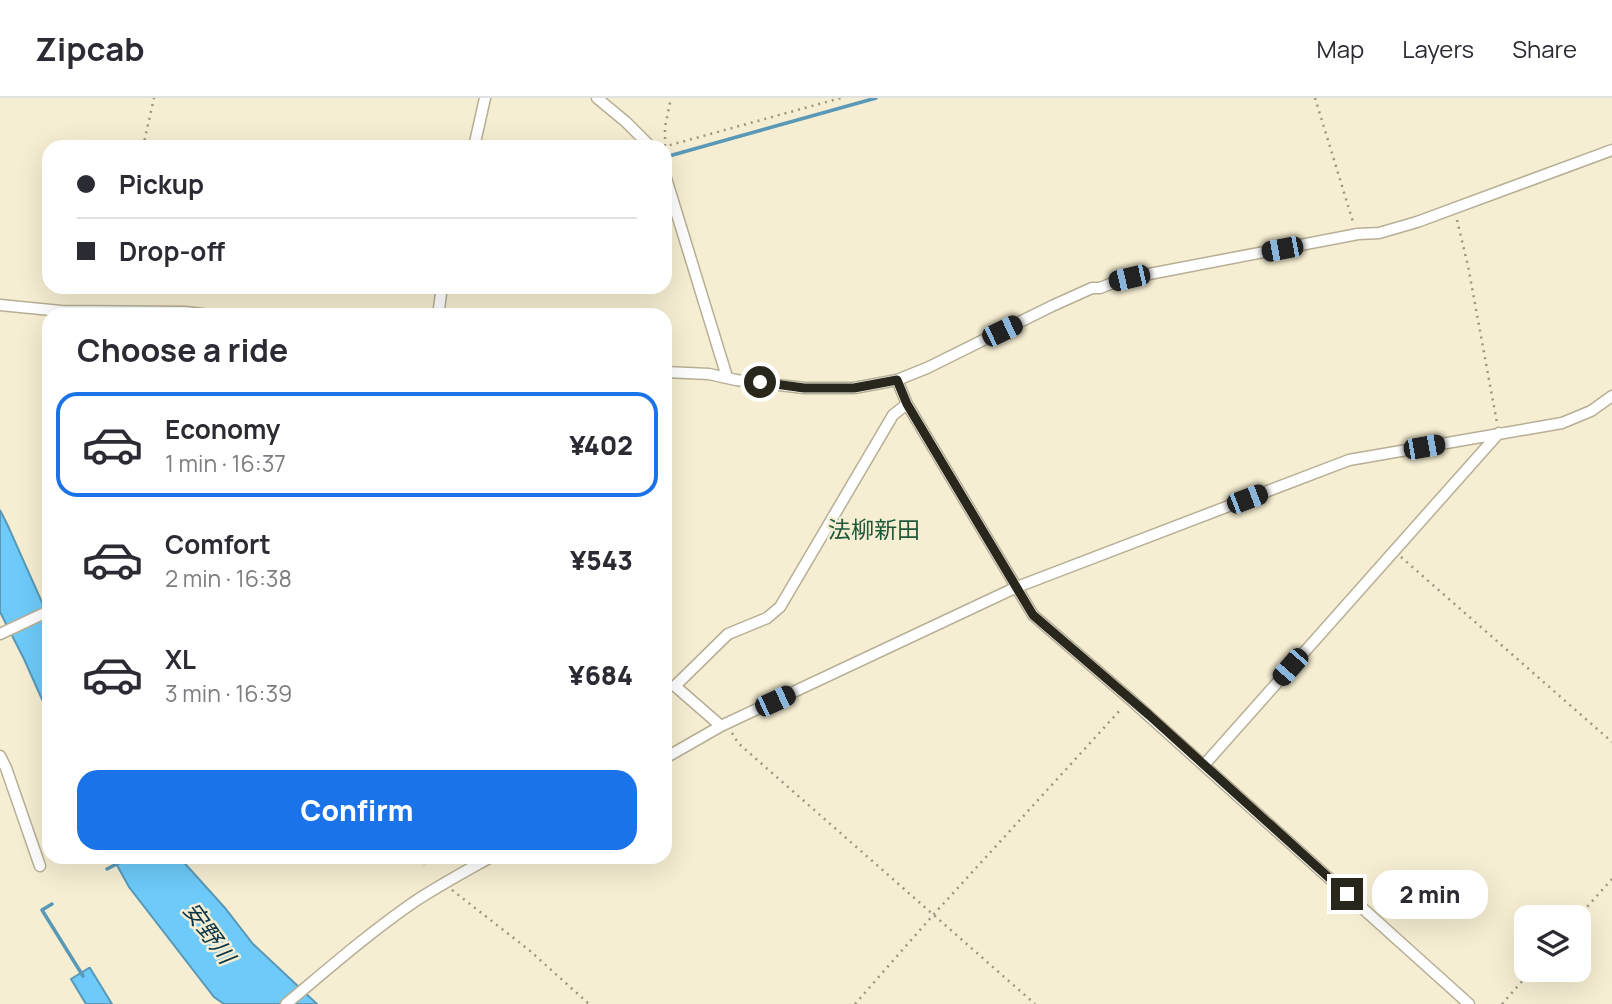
<!DOCTYPE html>
<html lang="en">
<head>
<meta charset="utf-8">
<style>
  :root { --surface:#fff; --page:#f2f2f3; --text:#2b2b33; --muted:#7c7c81; --line:#e1e1e2; --accent:#1a73e8 }
  body { margin:0; font-family:Manrope,"Noto Sans JP",sans-serif; background:var(--page); color:var(--text); height:100vh; display:flex; flex-direction:column; font-size:26px; white-space:nowrap }
  * { box-sizing:border-box; margin:0 }
  p { font-size:23px; color:var(--muted) }
  .icon { flex:none; width:38px; height:38px; fill:none; stroke:currentColor; stroke-width:2; stroke-linecap:round; stroke-linejoin:round }
  .map { position:relative; flex:1; overflow:hidden }
  .drawer { position:absolute; left:42px; top:210px; width:630px; height:556px; display:flex; flex-direction:column; background:var(--surface); border-radius:21px; box-shadow:0 7px 28px #0002 }
  .drawer>* { flex:none }
  .guide { position:absolute; left:42px; top:42px; width:630px; height:154px; border-radius:21px; box-shadow:0 7px 28px #0002; display:grid; align-content:center; height:154px; padding:0 35px; background:var(--surface) }
  .tools { position:absolute; left:1514px; top:807px; display:grid; gap:14px }
  .tools a { display:grid; place-items:center; width:77px; height:77px; border-radius:14px; background:var(--surface); box-shadow:0 7px 28px #0002; font-size:35px }
  .end { position:absolute; width:32px; height:32px; margin:-16px; border:9px solid #29271c; background:#fff; box-shadow:0 0 0 4px #fff }
  .from { border-radius:50% }
  .bubble { position:absolute; height:49px; border-radius:21px; background:var(--surface); box-shadow:0 7px 28px #0002; font-size:23px; font-weight:800; line-height:49px; text-align:center }
  .car { position:absolute; width:21px; height:42px; margin:-21px -10px; border-radius:9px; box-shadow:0 0 5px 2px #0007; background:linear-gradient(#222 24%,#8ab4d8 0 40%,#222 0 76%,#8ab4d8 0 86%,#222 0) }
  .guide b { display:flex; align-items:center; gap:24px; height:66px; font-size:26px }
  .guide b+b { border-top:2px solid var(--line) }
  .guide i { width:18px; height:18px; background:var(--text) }
  ul { padding:0; list-style:none }
  li { display:flex; align-items:center; gap:21px; height:105px; margin:0 14px 10px; padding:0 21px; border:4px solid transparent; border-radius:21px }
  li div { flex:1 }
  li b { display:block; font-size:26px }
  li em { font-style:normal; font-weight:800 }
  li.active { border-color:var(--accent) }
  li>.icon { width:63px; height:63px; stroke-width:1.5 }
  h2 { padding:0 35px; font-size:32px; line-height:84px }
  .action { display:flex; gap:14px; margin-top:auto; padding:14px 35px }
  .action a { flex:1; height:80px; border-radius:21px; background:var(--accent); color:#fff; font-size:28px; font-weight:800; line-height:80px; text-align:center }
  header { display:flex; align-items:center; gap:42px; box-sizing:border-box; height:98px; padding:0 35px; background:var(--surface); border-bottom:2px solid var(--line) }
  header strong { font-size:33px }
  nav { display:flex; gap:38px; margin-inline-start:auto; font-size:24px }
  .map>svg:first-child { display:block }
  .water { fill:#6dcaf9; stroke:#5999b7; stroke-width:2 }
  .lines { fill:none; stroke-linecap:round; stroke-linejoin:round }
  .stream { stroke:#5999b7; stroke-width:3.5 }
  .minor-casing { stroke:#b7af95; stroke-width:13 }
  .path { stroke:#9b9682; stroke-width:2.5; stroke-dasharray:2 5; stroke-linecap:butt }
  .minor { stroke:#fff; stroke-width:10 }
  .route { stroke:#29271c; stroke-width:9 }
  .labels { text-anchor:middle; stroke-width:5; stroke-linejoin:round; paint-order:stroke }
  .neighbourhood-label { font-size:23px; fill:#1d583a; stroke:#f5eed2 }
  .water-label { font-size:23px; font-style:italic; fill:#0b3548; stroke:#f5eed2 }
</style>
</head>
<body>
<header>
<strong>Zipcab</strong>
<nav><a>Map</a><a>Layers</a><a>Share</a></nav>
</header>
<div class="map">
<svg width="1612" height="906" viewBox="0 0 1612 906">
  <rect width="100%" height="100%" fill="#f5eed2"/>
  <path class="water" d="M0,412l8,16 41,92v97l-25,-56 -24,-47z
    M113,760h67l45,50 28,36 64,60h-93l-10,-7 -85,-110z
    M89,870h1l22,36h-26l-15,-25z"/>
  <g class="lines">
    <path class="stream" d="M669,58l207,-58
      M107,771l21,-11
      M52,806l-10,6 41,66"/>
    <g class="minor-casing">
      <path id="minor" d="M597,0l29,24 25,25
        M474,49l11,-49
        M665,77l62,202
        M0,207l61,6 124,1 25,3
        M438,217l4,-28
        M665,274l44,2 27,6 68,8h50l43,-8 30,-12 125,-62 40,-18h8l15,-6 29,-7 214,-41 21,-1 38,-11 195,-72
        M897,282l10,24 126,211 97,84 339,305
        M0,536l49,-23
        M721,628l-46,-40 53,-52 39,-16 13,-11 113,-192 14,-11
        M0,658l6,12 34,98
        M665,660l56,-32 296,-139 332,-127 213,-37 29,-12 21,-15
        M1204,667l295,-332
        M286,906c42,-35 83,-71 128,-102 24,-16 50,-30 75,-44"/>
    </g>
    <path class="path" d="M1315,0l39,127
      M665,48v-19l6,-29
      M143,49l11,-49
      M663,49l178,-49
      M1457,122l11,46 29,157
      M1401,459l211,185
      M732,635l6,10 297,261
      M422,760l2,7
      M452,792l77,60 60,54
      M1578,819l34,-38
      M855,906l79,-90 188,-206
      M1502,906l30,-34"/>
    <use href="#minor" class="minor"/>
  </g>
  <g class="lines">
    <path class="route" d="M760,284l44,6h50l43,-8 10,24 126,211 116,100 198,179"/>
  </g>
  <g class="labels">
    <g class="neighbourhood-label">
      <text x="874" y="440">法柳新田</text>
    </g>
    <g class="water-label">
      <text transform="translate(209 835) rotate(54)" y="8">安野川</text>
    </g>
  </g>
</svg>
<div class="tools">
<a><svg class="icon" aria-label="layers" viewBox="0 0 24 24"><path d="M12 4l9 5-9 5-9-5zM3 14l9 5 9-5"/></svg></a>
</div>
<i class="end from" style="left:760px;top:284px"></i>
<i class="end" style="left:1347px;top:796px"></i>
<div class="bubble" style="left:1372px;top:772px;width:116px">2 min</div>
<i class="car" style="left:1282px;top:151px;rotate:259deg"></i>
<i class="car" style="left:1129px;top:180px;rotate:257deg"></i>
<i class="car" style="left:1002px;top:233px;rotate:64deg"></i>
<i class="car" style="left:1424px;top:349px;rotate:80deg"></i>
<i class="car" style="left:1247px;top:401px;rotate:69deg"></i>
<i class="car" style="left:1290px;top:569px;rotate:221deg"></i>
<i class="car" style="left:775px;top:603px;rotate:65deg"></i>
<div class="guide">
<b><i class="from"></i>Pickup</b>
<b><i></i>Drop-off</b>
</div>
<section class="drawer">
<h2>Choose a ride</h2>
<ul>
<li class="active"><svg class="icon" aria-label="car" viewBox="0 0 24 24"><path d="M5 17H2v-5l4-1 3-4h7l3 4 3 1v5h-3M9 17h6M6 11h13"/><circle cx="7" cy="17" r="2"/><circle cx="17" cy="17" r="2"/></svg><div><b>Economy</b><p>1 min · 16:37</p></div><em>¥402</em></li>
<li><svg class="icon" aria-label="car" viewBox="0 0 24 24"><path d="M5 17H2v-5l4-1 3-4h7l3 4 3 1v5h-3M9 17h6M6 11h13"/><circle cx="7" cy="17" r="2"/><circle cx="17" cy="17" r="2"/></svg><div><b>Comfort</b><p>2 min · 16:38</p></div><em>¥543</em></li>
<li><svg class="icon" aria-label="car" viewBox="0 0 24 24"><path d="M5 17H2v-5l4-1 3-4h7l3 4 3 1v5h-3M9 17h6M6 11h13"/><circle cx="7" cy="17" r="2"/><circle cx="17" cy="17" r="2"/></svg><div><b>XL</b><p>3 min · 16:39</p></div><em>¥684</em></li>
</ul>
<div class="action"><a>Confirm</a></div>
</section>
</div>
</body>
</html>
